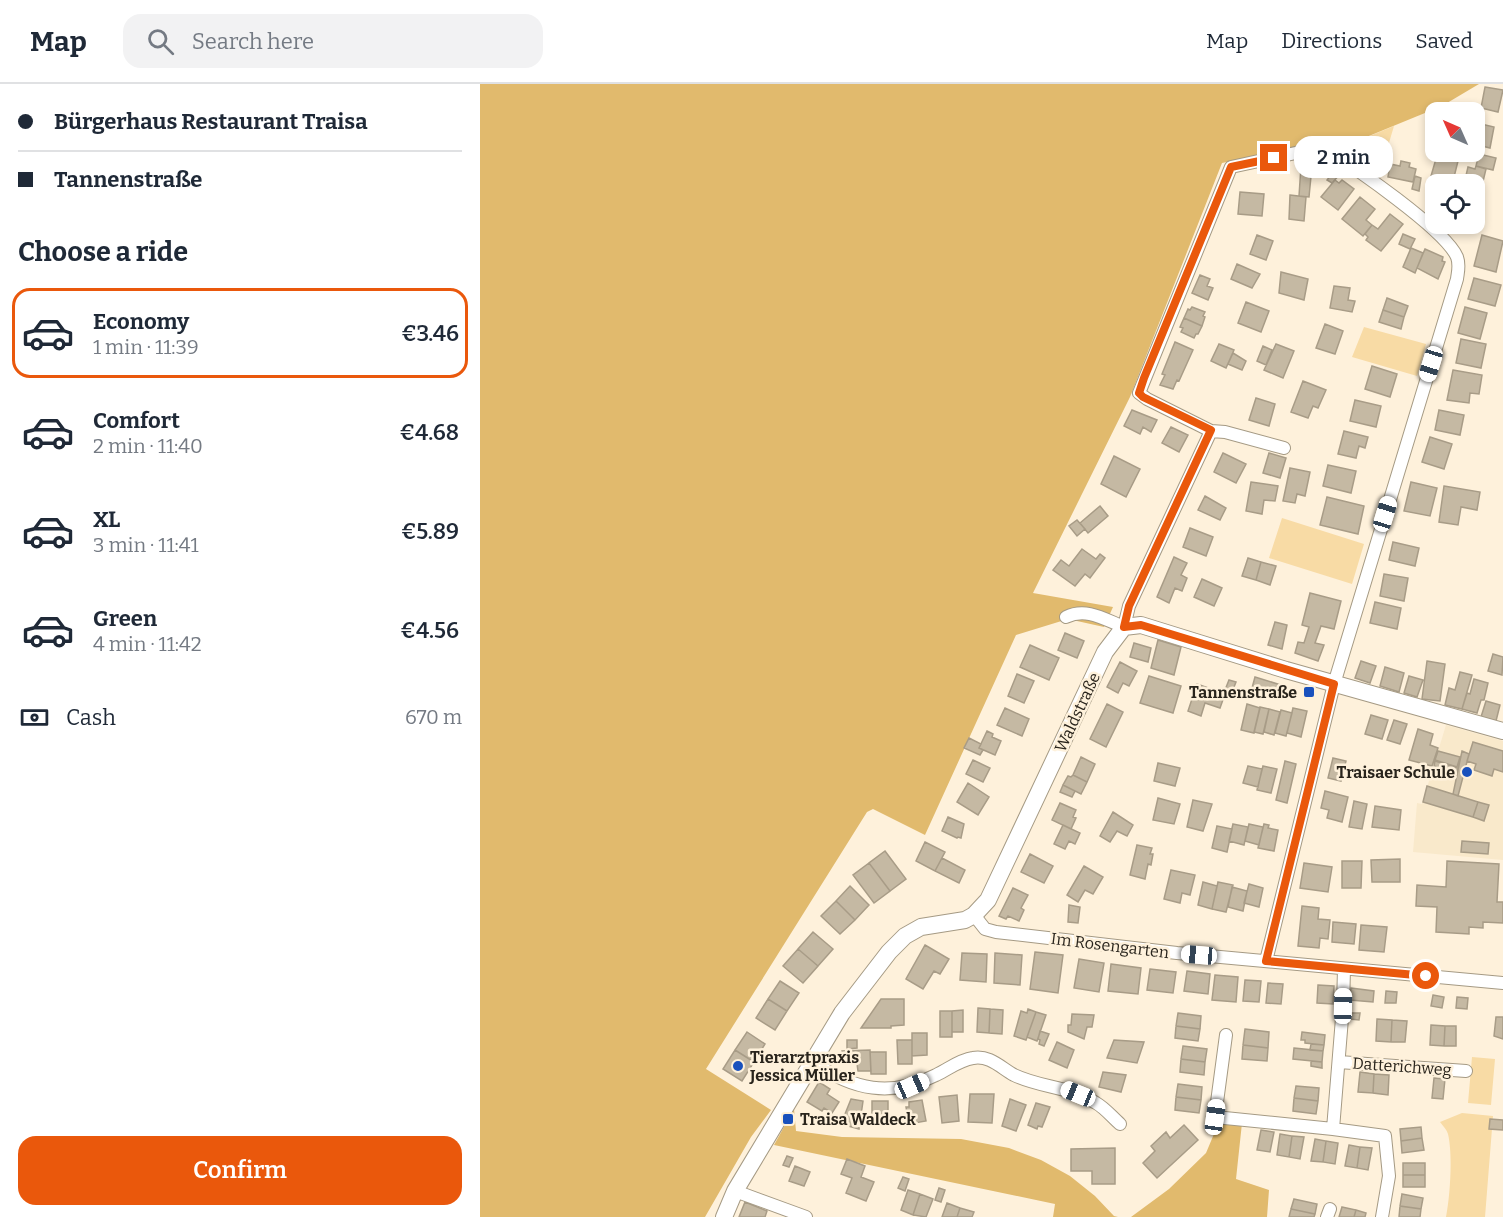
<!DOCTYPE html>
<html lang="en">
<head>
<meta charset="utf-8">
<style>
  :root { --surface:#fff; --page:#f2f2f3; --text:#1f2937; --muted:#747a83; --line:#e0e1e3; --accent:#ea580c }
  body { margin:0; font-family:Bitter,serif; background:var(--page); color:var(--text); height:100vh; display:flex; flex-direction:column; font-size:22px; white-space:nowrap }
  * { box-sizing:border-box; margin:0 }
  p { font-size:20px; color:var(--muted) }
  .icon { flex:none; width:33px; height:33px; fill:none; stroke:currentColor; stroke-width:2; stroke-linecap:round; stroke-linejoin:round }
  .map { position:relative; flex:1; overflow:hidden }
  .sheet { display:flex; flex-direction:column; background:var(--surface); width:480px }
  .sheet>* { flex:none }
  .hud { display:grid; align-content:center; height:132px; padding:0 18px; background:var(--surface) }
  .needle { width:39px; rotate:315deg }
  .fabs { position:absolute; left:945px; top:18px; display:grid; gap:12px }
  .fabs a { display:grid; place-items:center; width:60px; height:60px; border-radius:12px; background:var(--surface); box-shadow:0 3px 9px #0003; font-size:30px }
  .end { position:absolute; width:27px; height:27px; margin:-14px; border:8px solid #ea580c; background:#fff; box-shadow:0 0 0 3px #fff }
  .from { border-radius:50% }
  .bubble { position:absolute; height:42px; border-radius:18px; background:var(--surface); box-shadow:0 3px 9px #0003; font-size:20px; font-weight:600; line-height:42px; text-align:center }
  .car { position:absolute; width:18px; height:36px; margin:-18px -9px; border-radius:8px; box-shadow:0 0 4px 2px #0007; background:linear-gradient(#fff 24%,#345 0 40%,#fff 0 76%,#345 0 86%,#fff 0) }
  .hud b { display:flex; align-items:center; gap:21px; height:57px; font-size:22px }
  .hud b+b { border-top:2px solid var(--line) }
  .hud i { width:15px; height:15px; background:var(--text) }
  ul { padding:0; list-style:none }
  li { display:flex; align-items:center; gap:18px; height:90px; margin:0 12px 9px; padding:0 6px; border:3px solid transparent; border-radius:18px }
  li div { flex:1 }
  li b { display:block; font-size:22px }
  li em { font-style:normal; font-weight:600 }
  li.on { border-color:var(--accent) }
  li>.icon { width:54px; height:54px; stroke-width:1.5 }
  h2 { padding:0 18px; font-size:27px; line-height:72px }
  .pay { display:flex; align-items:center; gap:15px; height:66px; padding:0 18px; font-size:22px }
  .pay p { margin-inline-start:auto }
  .cta { display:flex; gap:12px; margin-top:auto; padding:12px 18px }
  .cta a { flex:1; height:69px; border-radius:18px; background:var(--accent); color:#fff; font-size:24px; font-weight:600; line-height:69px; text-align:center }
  header { display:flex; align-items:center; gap:36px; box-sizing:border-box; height:84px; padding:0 30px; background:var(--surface); border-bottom:2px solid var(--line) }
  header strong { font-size:28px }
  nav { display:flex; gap:33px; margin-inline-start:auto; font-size:21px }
  .search { width:420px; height:54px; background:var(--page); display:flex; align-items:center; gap:15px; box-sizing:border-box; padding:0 21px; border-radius:18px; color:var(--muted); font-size:22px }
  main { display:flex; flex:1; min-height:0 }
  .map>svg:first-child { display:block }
  .built { fill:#f9e9cb }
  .green { fill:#f8dba5 }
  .forest { fill:#e1ba6d }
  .building { fill:#c5b9a3; stroke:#a89c87; stroke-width:1.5 }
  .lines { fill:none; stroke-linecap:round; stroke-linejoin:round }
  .street-casing { stroke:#a59a84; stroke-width:14 }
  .secondary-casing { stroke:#a59a84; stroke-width:18 }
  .street { stroke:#fff; stroke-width:12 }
  .secondary { stroke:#fff; stroke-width:16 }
  .route { stroke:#ea580c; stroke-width:8 }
  .poi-dot { fill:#1951bd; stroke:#fef1db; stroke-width:2 }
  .labels { text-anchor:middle; stroke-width:5; stroke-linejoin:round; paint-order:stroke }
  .poi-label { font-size:16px; font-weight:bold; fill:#29241c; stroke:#fef1db; text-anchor:end }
  .street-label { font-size:16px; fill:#29241c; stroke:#fef1db }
</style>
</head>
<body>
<header>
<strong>Map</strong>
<div class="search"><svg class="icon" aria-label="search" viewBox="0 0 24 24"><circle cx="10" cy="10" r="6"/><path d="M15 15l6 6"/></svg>Search here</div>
<nav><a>Map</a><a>Directions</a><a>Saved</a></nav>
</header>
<main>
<section class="sheet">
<div class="hud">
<b><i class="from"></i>Bürgerhaus Restaurant Traisa</b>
<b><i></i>Tannenstraße</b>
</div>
<h2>Choose a ride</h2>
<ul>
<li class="on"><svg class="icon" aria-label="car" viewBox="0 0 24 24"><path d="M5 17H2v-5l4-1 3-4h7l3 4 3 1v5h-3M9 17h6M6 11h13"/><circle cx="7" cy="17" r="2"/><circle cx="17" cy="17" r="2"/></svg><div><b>Economy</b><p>1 min · 11:39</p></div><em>€3.46</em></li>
<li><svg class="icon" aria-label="car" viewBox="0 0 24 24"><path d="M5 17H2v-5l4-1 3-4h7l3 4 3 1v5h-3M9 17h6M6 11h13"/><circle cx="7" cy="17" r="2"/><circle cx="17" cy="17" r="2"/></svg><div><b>Comfort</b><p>2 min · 11:40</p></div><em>€4.68</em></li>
<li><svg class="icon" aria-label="car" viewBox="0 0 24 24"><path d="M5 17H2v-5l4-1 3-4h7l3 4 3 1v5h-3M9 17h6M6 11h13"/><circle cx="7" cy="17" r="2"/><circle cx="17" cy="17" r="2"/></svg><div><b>XL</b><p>3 min · 11:41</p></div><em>€5.89</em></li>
<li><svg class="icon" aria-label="car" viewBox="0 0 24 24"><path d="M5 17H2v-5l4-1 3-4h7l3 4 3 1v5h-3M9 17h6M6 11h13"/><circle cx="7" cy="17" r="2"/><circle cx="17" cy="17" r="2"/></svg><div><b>Green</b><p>4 min · 11:42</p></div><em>€4.56</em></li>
</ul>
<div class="pay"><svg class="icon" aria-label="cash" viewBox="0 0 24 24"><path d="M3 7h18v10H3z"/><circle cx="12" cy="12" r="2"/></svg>Cash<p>670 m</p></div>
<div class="cta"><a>Confirm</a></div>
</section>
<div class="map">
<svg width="1023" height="1133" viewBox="0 0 1023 1133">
  <rect width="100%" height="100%" fill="#fef1db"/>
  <path class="built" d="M966,641l57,16v119l-90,-8 4,-49 5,1z"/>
  <path class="green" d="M914,42l-15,50 -36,-29z
    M884,243l62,17 -9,32 -65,-19z
    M802,434l82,26 -12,40 -83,-26z
    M992,973l23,2 -4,46 -23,-2z
    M982,1029l31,3 -8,101h-39c4,-20 7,-62 2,-83 -1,-4 -5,-8 -8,-12z"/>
  <path class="forest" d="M0,0h999l-37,22 -100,41 -14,-7 -106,23 -92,234 -97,196 80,14 -9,20 -36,-8 -52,16 -91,200 -52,-26 -6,3 -161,257 65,41 -20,27 -46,80h-225z
    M314,1025l2,22 46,6 119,2 48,9 32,12 29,16 25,20 19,20 4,1h-65l2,-13 -281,-59z
    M739,1038l23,1 -6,56 33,11 -2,27h-136l38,-28 37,-36z"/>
  <path class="building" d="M1005,3l18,3 -5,22 -17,-4z
    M997,39l17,4 -4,21 -16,-4z
    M958,68l21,5 -6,24 -22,-5z
    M999,70l17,4 -3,12 -17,-4z
    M921,77l9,2 -1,4 7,2 -3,13 -25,-5 2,-13 10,2z
    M821,82h11l-3,31 -10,-1z
    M996,82l10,3 -6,25 -6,-1v-9h-10l4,-17 7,2z
    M855,86l5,4 -8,9 -5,-3z
    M935,92l6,2 -2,13 -7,-2z
    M855,96l4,3 3,-3 12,9 -16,21 -17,-13z
    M760,108l24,2 -2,22 -24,-2z
    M810,111l16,2 -2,24 -15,-2z
    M880,113l15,12 -9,11 6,5 -9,11 -21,-17z
    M910,130l13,10 -22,27 -15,-11 2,-3 -3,-3 7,-9 6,4z
    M923,150l12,5 -5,10 -11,-5z
    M777,151l16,6 -7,19 -16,-6z
    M1002,151l21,6 -7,31 -22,-6z
    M931,164l12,5 -8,20 -12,-6z
    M945,165l18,8 -1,4 3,1 -7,17 -21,-11z
    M757,180l23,10 -8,14 -21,-9z
    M801,188l27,7 -4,21 -25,-7z
    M720,191l10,4 -3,7 6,2 -5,12 -16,-7z
    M994,194l27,7 -6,21 -27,-7z
    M854,202l16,2 -2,12 7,1 -3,11 -22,-4z
    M907,214l21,8 -4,11 -21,-7z
    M766,218l23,9 -8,21 -23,-9z
    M712,223l13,5 -2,4 2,1 -3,9 -18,-8 4,-9 2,1z
    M985,223l22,6 -7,26 -22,-6z
    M903,226l21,7 -3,12 -22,-7z
    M704,234l18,8 -4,8h-2l-2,4 -13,-6 2,-4 -3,-1z
    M845,240l18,7 -8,23 -19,-6z
    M981,255l25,5 -5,24 -25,-5z
    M695,258l18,8 -14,31 -2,-1 -4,9 -13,-4 5,-10 -3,-1z
    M739,260l15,6 -8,18 -15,-7z
    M796,260l18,7 -11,27 -19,-8z
    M783,262l9,4 -6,15 -9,-4z
    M753,269l13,8 -4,9 -14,-6z
    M892,282l25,8 -7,23 -25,-8z
    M973,286l29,5 -3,19 -9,-1 -1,10 -22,-3z
    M823,297l23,9 -8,18 -5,-2 -5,12 -17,-6z
    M776,314l19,6 -6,22 -20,-6z
    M875,316l26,6 -5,21 -26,-6z
    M652,326l25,10 -6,12 -8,-5 -3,7 -16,-8z
    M959,326l25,5 -4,20 -25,-5z
    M691,343l17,8 -9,17 -17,-9z
    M864,347l24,6 -3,11 -6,-2 -3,12 -18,-4z
    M950,353l22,7 -8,25 -22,-7z
    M743,369l23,11 -10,19 -22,-11z
    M789,369l17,5 -6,20 -17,-5z
    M634,372l26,13 -14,28 -25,-13z
    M848,381l28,6 -5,22 -28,-7z
    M810,384l20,4 -5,24 -8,-2 -2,9 -12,-2z
    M771,398l27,4 -3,15 -11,-1 -2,14 -16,-3z
    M931,398l26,6 -7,28 -26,-5z
    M964,402l36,6 -3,18 -16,-3 -3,18 -19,-3z
    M725,412l21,12 -6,12 -22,-10z
    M847,413l37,9 -6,28 -38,-9z
    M620,422l8,10 -20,17 -8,-10z
    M597,436l8,9 -8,7 -8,-10z
    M710,444l23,9 -7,19 -23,-9z
    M913,458l26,6 -4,18 -26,-6z
    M602,465l14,10 4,-5 5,4 -15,20 -5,-4 -10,12 -22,-16 8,-10 8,6z
    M694,473l13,6 -6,12 6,3 -5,13 -7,-3 -6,15 -12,-6z
    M768,474l13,4 -5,18 -14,-4z
    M781,478l15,4 -6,19 -14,-5z
    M904,490l24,4 -4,23 -24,-5z
    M722,495l20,9 -8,18 -20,-9z
    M830,509l31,8 -7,28 -13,-3 -6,17 9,2 -6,16 -23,-8 3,-11 6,1 5,-16 -7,-2z
    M895,518l26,6 -4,21 -27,-6z
    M795,538l12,3 -5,24 -14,-4z
    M585,549l19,8 -7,17 -19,-8z
    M678,556l23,7 -7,28 -23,-7z
    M654,559l17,5 -3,14 -18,-5z
    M550,561l29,13 -10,22 -29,-13z
    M1013,570l10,3 -1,18 -14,-4z
    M881,577l15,5 -6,17 -15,-5z
    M947,577l18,3 -5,37 -18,-2z
    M640,578l17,9 -8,15 -6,-3 -5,10 -11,-6z
    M905,583l19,6 -5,19 -19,-6z
    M980,588l12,3 -10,34 -17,-4 4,-17 6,2z
    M537,590l17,7 -10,22 -16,-7z
    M669,592l32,10 -8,27 -33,-10z
    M929,592l14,4 -6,17 -13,-4z
    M775,593l26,8 -3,11 -26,-8z
    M994,595l14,4 -4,17h-3l-4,13 -15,-4 5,-16 3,1z
    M749,596l7,2 -4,10 -7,-2z
    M717,600l28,10 -5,14 -15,-5 -4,13 -13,-5z
    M1006,617l14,4 -4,16 -15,-4z
    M627,620l16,8 -17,35 -16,-8z
    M767,620l13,4 -6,25 -13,-3z
    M780,623l9,2 -6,25 -9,-2z
    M525,624l24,11 -7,17 -25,-11z
    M813,624l14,3 -6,26 -14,-4z
    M789,625l11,3 -6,23 -10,-3z
    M801,626l11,3 -6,23 -11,-3z
    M891,631l17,5 -6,19 -17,-5z
    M914,636l13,4 -7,20 -13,-4z
    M938,645l15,5 -3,11 8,3 -6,18 -23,-6z
    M507,647l6,3 -1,3 9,4 -6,14 -16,-7z
    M489,654l12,6 -2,4 4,2 -3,5 -16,-7z
    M993,658l30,9v21l-9,-3 -2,7 -18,-6 2,-6 -9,-3z
    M958,667l22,6 -3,10 -22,-7z
    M982,667l7,3 -11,42 -5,-2z
    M601,673l14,7 -8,18 -14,-7z
    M853,674l13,3 -5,20 -13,-3z
    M493,676l17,8 -7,14 -17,-8z
    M805,677l11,3 -9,39 -11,-3z
    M955,677l23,7 -1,5 -23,-7z
    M678,679l22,5 -5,18 -21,-5z
    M768,682l14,3 -4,18 -15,-4z
    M783,682l14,3 -6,24 -14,-3z
    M593,691l14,7 -6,12 -18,-9 5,-9 3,1z
    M488,699l21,14 -11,18 -21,-13z
    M583,701l12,6 -3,6 -12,-5z
    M947,702l51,16 -5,15 -50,-15z
    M845,707l23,6 -6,25 -15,-4 2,-8 -8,-2z
    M678,714l22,6 -6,20 -21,-4z
    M713,716l19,4 -9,27 -16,-4z
    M874,717l13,3 -5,25 -13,-2z
    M998,718l11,3 -5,16 -11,-4z
    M580,719l16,7 -3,7 3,1 -5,11 -19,-9z
    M895,722l26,4 -2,20 -27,-3z
    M633,728l20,13 -6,11 -10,-5 -7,11 -10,-6z
    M468,733l16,7 -3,14 -3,-1 -1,1 -15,-7z
    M753,740l15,3 -4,18 -15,-4z
    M769,740l14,3 -4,18 -14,-4z
    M784,740l5,1 -1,3 10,2 -4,21 -16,-3z
    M583,741l17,8 -5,11 -6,-3 -4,8 -11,-5z
    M737,742l15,3 -5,23 -15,-4z
    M982,757l27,2 -1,11 -27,-2z
    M445,758l20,10 -10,19 -19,-10z
    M657,761l15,3 -2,6h3l-2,11 -3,-1 -3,15 -15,-4z
    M405,767l21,28 -16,12 -21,-28z
    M550,770l23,12 -9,17 -23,-11z
    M462,774l23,12 -6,13 -24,-12z
    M920,775v23h-28l-1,-22z
    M862,777h20l-1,27h-19z
    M967,777l52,3 -2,38h6v21l-20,-1v6l-14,-1v7l-33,-2 1,-25 -21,-1 1,-21 29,2z
    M389,779l21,28 -16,12 -21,-28z
    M824,779l28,4 -4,25 -28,-4z
    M604,782l19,11 -10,17 -8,-4 -7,12 -11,-7z
    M691,786l24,5 -5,20 -8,-2 -2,10 -16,-4z
    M723,798l14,4 -5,23 -14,-4z
    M738,798l15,3 -7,27 -14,-3z
    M769,800l14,4 -4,19 -15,-4z
    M370,802l19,19 -14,15 -19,-19z
    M752,803l15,4 -4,20 -15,-4z
    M533,804l15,7 -7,13 3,2 -5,11 -11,-5 -2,3 -7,-3z
    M356,817l19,19 -15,14 -19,-18z
    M589,821l11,2 -2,16 -10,-1z
    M822,822l17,2 -1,11 12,1 -2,19 -8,-1 -1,10 -21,-2z
    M853,838l23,2 -2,20 -22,-2z
    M881,841l26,2 -3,25 -25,-2z
    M333,848l20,17 -15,17 -20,-17z
    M445,861l24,14 -9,15 -6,-3 -11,18 -17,-10z
    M318,865l20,17 -15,17 -20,-17z
    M555,868l28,3 -5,38 -28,-4z
    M482,869l25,1 -1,28 -26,-2z
    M515,869l27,2 -2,30 -26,-2z
    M599,875l25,4 -5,29 -25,-4z
    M631,880l30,4 -3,26 -30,-3z
    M670,885l26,3 -3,21 -26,-3z
    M707,887l23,3 -2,20 -24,-3z
    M735,891l23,2 -2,25 -24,-2z
    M765,896l16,1 -2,21 -16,-1z
    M300,897l19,12 -12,18 -19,-12z
    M788,899l15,1 -2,20 -15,-1z
    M838,901l16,1 -1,18 -16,-1z
    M871,904l23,3 -1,11 -23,-2z
    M906,907l11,1 -1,11h-11z
    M953,911l11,2 -2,11 -11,-2z
    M977,913l11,1 -1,11 -11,-1z
    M288,915l19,12 -12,19 -19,-12z
    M401,915h23v26l-13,1v2h-30z
    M498,924l12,1 -1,24 -12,-1z
    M510,925l13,1 -1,24 -13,-1z
    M548,925l8,3 -10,28 -12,-4 7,-25 6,2z
    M483,926v22h-11v-21z
    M460,927h12v26h-12z
    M556,928l10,3 -9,26 -10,-4z
    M698,929l23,3 -1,13 -24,-3z
    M870,929h10l-1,7 -9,-1z
    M592,930l22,1 -2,12h-5l-3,12 -16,-7v-7h3z
    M1016,933h7v22l-9,-3z
    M897,935l15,1 -1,22 -15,-1z
    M912,936l15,1 -2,21h-14z
    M951,941l14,1 -1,20 -14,-1z
    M696,942l24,3 -2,12 -23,-3z
    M965,942h11v20h-12z
    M765,945l24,3 -1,16 -25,-3z
    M560,947l9,3 -5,12 -5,-2 1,-4 -2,-1z
    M267,948l18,12 -11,18 -19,-12z
    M822,948l23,3 -1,10 -19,-2v-3h-4z
    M432,949h15v22l-15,1z
    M367,956h10v8l-10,1z
    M417,956h15v24h-14z
    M634,956l30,2 -7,21 -30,-5z
    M577,958l17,8 -7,18 -18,-8z
    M831,960l13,1 -1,6 -13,-1z
    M763,961l25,3 -1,13 -25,-2z
    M703,962l24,3 -2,13 -24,-3z
    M814,964l29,3 -1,11 -29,-3z
    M255,966l19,12 -12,19 -19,-12z
    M390,966l1,21h-13l-1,-7h-15v-13z
    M390,968h16v22h-15z
    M701,975l24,3 -1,13 -24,-3z
    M831,977l11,1v6l-11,-2z
    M623,988l23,3 -5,17 -22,-5z
    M880,988l14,2 -1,19 -15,-1z
    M894,990l15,1 -1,20 -15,-2z
    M954,994l11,1 -2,20 -11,-1z
    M339,998l11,7 -3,5 12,8 -7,11 -8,-5 -2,3 -15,-9z
    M698,1000l24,3 -1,13 -25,-3z
    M816,1002l23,2 -1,13 -24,-3z
    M490,1010h24l-2,29 -24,-1z
    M477,1011l2,26 -17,2 -3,-26z
    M696,1013l25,3 -2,13 -24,-3z
    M814,1014l24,3 -2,13 -23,-3z
    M371,1015l12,2 -4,28 -18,-5z
    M530,1015l16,6 -10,26 -14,-5z
    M442,1016l4,21 -17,3 -3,-17h3v-5z
    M392,1017h16v17h-16z
    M556,1019l14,4 -8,20 -4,-1 -1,3 -9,-4z
    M1010,1035l13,1v10l-14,-1z
    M704,1041l14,15 -41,38 -14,-15 12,-12 -4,-5 15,-14 4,6z
    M941,1043l1,11 -21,3 -1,-12z
    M781,1046l13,2 -4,20 -13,-2z
    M800,1050l12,2 -3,21 -12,-2z
    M812,1052l12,1 -4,22 -11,-2z
    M942,1054l2,12 -22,3 -1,-12z
    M835,1055l11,2 -3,21 -12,-1z
    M846,1057l12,2 -3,21 -12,-2z
    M869,1061l11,2 -3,21 -12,-2z
    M880,1063l12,1 -4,22 -11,-2z
    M635,1064v36h-23v-13h-21v-22z
    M307,1072l6,2 -4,9 -6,-2z
    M367,1075l18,7 -4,11 13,5 -8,19 -20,-8 6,-15 -11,-4z
    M923,1079h22v12h-22z
    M315,1082l15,6 -6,14 -15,-5z
    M923,1091h22v12h-22z
    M423,1093l6,2 -4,12 -7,-3z
    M459,1104l6,2 -4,12 -6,-2z
    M428,1106l12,4 -7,21 -12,-5z
    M440,1110l13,5 -7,18 -13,-2z
    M922,1110l21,4 -2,11 -21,-3z
    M814,1115l23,5 -2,10 -24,-5z
    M265,1118l22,9 -2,6h-26z
    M467,1119l13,5 -3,9h-15z
    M920,1122l21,3 -1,8h-21z
    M862,1123l14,3 -2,7h-15z
    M480,1124l14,4 -2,5h-15z
    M811,1125l24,5 -1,3h-25z
    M876,1126l10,3 -1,4h-11z"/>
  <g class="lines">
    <g class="street-casing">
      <path id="street" d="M731,347l14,1 59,16
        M586,533c20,-10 38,2 58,10l5,-21 82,-175 -64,-32 -8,-6 92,-226 92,-20c29,19 122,82 134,110 3,8 1,14 0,22l-123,405 -68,277
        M494,831l11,14 11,3 181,21 326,30
        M746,951l-11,82 118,12 52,7 4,40 -7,41
        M333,978c40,28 78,36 123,13 13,-6 23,-15 37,-17 17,-3 28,10 41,17 27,13 55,11 82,28 9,5 16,14 24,21
        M859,978l127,9
        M853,1045l10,-123 1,-37
        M255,1107l71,26
        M847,1133l3,-8"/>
    </g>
    <g class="secondary-casing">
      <path id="secondary" d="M244,1133l11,-26 107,-178 47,-61 16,-16 16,-9 44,-7 9,-5 14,-15 117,-248 19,-25 17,-2 145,45 217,61"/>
    </g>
    <use href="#street" class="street"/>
    <use href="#secondary" class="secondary"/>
  </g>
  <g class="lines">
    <path class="route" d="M794,74l-43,9 -87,211 -5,15 4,4 68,33 -82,176 -5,21 17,-2 193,59 -68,277 160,15"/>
  </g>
  <g class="poi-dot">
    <rect x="823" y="602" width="12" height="12" rx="3"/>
    <circle cx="987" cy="688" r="6"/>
    <circle cx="258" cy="982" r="6"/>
    <rect x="302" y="1029" width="12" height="12" rx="3"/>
  </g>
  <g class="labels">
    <g class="poi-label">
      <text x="817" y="614">Tannenstraße</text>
      <text x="975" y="694">Traisaer Schule</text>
      <text x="270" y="979" text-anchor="start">Tierarztpraxis<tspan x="270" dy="18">Jessica Müller</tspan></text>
      <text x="320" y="1041" text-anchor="start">Traisa Waldeck</text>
    </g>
    <g class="street-label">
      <text transform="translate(597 628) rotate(-65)" y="6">Waldstraße</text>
      <text transform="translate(630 861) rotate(7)" y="6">Im Rosengarten</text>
      <text transform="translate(922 982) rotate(4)" y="6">Datterichweg</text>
    </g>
  </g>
</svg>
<div class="fabs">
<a><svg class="needle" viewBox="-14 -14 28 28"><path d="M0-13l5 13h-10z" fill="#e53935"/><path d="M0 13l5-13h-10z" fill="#747a83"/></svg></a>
<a><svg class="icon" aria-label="locate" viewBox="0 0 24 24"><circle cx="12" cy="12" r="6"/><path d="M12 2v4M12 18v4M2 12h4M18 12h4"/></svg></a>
</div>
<i class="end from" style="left:946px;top:892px"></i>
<i class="end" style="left:794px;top:74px"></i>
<div class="bubble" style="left:814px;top:52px;width:99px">2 min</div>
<i class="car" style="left:951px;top:280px;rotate:197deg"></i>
<i class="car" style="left:905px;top:430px;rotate:17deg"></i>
<i class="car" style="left:719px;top:871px;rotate:275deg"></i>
<i class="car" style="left:863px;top:922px;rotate:1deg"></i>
<i class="car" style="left:432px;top:1002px;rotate:66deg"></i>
<i class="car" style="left:598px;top:1010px;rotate:292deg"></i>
<i class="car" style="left:735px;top:1033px;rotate:8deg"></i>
</div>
</main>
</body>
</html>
